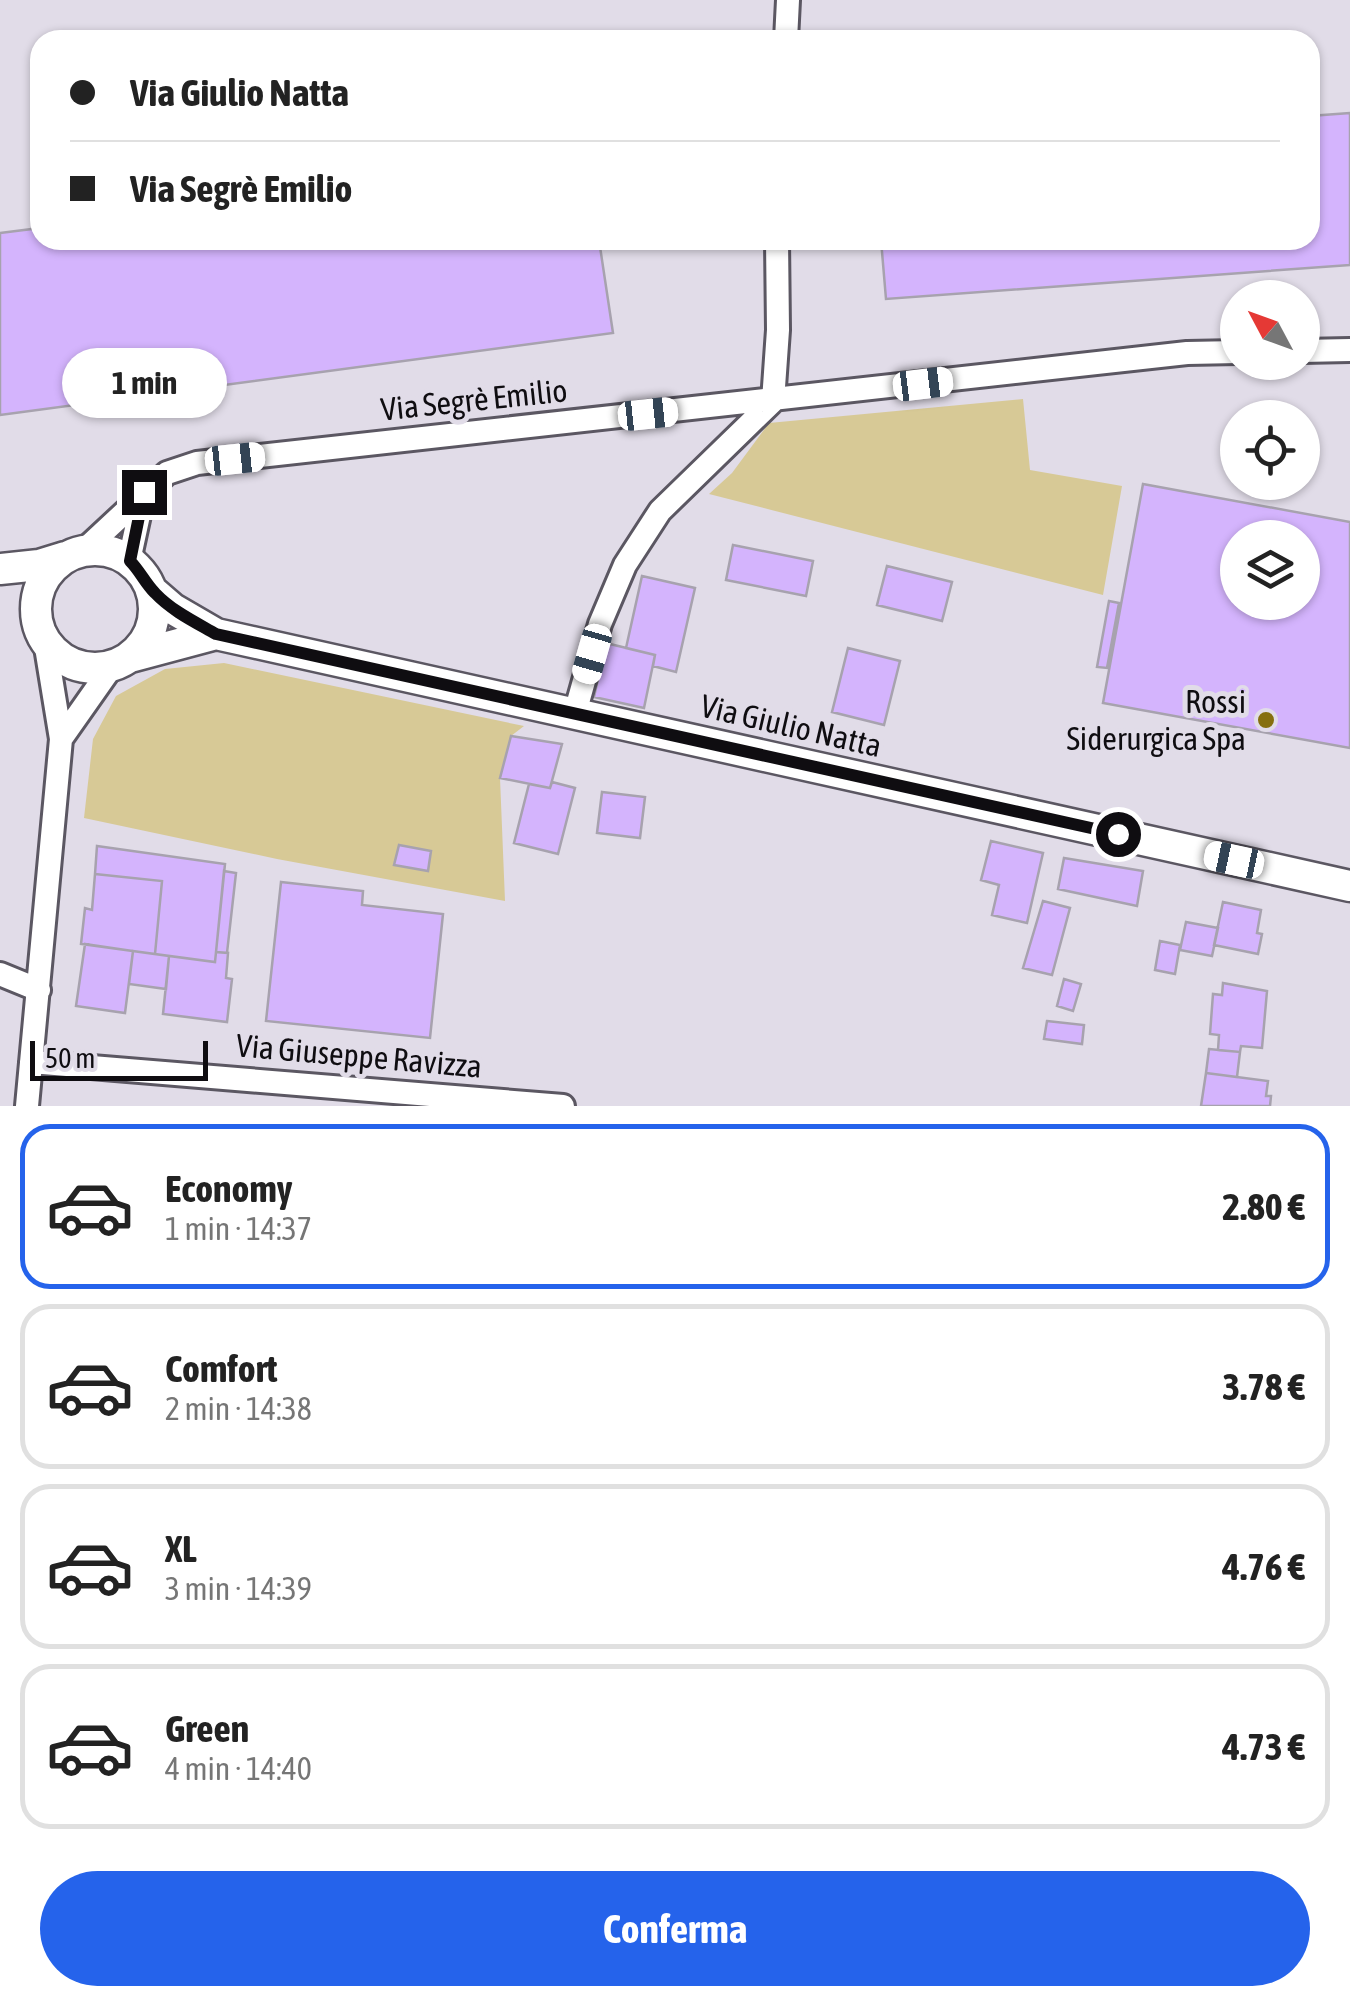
<!DOCTYPE html>
<html lang="it">
<head>
<meta charset="utf-8">
<style>
  :root { --surface:#fff; --page:#f2f2f2; --text:#222; --muted:#767676; --line:#e0e0e0; --accent:#2563eb }
  body { margin:0; font-family:"Asap Condensed",sans-serif; background:var(--page); color:var(--text); height:100vh; display:flex; flex-direction:column; font-size:38px; white-space:nowrap }
  * { box-sizing:border-box; margin:0 }
  p { font-size:32px; color:var(--muted) }
  .icon { flex:none; width:55px; height:55px; fill:none; stroke:currentColor; stroke-width:2; stroke-linecap:round; stroke-linejoin:round }
  .map { position:relative; height:1106px; overflow:hidden }
  .drawer { display:flex; flex-direction:column; background:var(--surface); flex:1 }
  .drawer>* { flex:none }
  .hud { position:absolute; left:30px; top:30px; width:1290px; height:220px; border-radius:30px; box-shadow:0 2px 8px #0004; display:grid; align-content:center; height:220px; padding:0 40px; background:var(--surface) }
  .needle { width:65px; rotate:311deg }
  .controls { position:absolute; left:1220px; top:280px; display:grid; gap:20px }
  .controls a { display:grid; place-items:center; width:100px; height:100px; border-radius:50%; background:var(--surface); box-shadow:0 2px 8px #0004; font-size:50px }
  .scale { position:absolute; left:30px; bottom:25px; width:178px; box-sizing:border-box; padding-left:10px; border:5px solid #0f0d11; border-top:0; font-size:28px; line-height:35px; white-space:nowrap; color:#0f0d11; -webkit-text-stroke:8px #e1dce8; paint-order:stroke }
  .end { position:absolute; width:45px; height:45px; margin:-22px; border:12px solid #0f0d11; background:#fff; box-shadow:0 0 0 5px #fff }
  .from { border-radius:50% }
  .bubble { position:absolute; height:70px; border-radius:35px; background:var(--surface); box-shadow:0 2px 8px #0004; font-size:32px; font-weight:700; line-height:70px; text-align:center }
  .car { position:absolute; width:30px; height:60px; margin:-30px -15px; border-radius:12px; box-shadow:0 0 8px 2px #0007; background:linear-gradient(#fff 24%,#345 0 40%,#fff 0 76%,#345 0 86%,#fff 0) }
  .hud b { display:flex; align-items:center; gap:35px; height:95px; font-size:38px }
  .hud b+b { border-top:2px solid var(--line) }
  .hud i { width:25px; height:25px; background:var(--text) }
  ul { padding:18px 0 0; list-style:none }
  li { display:flex; align-items:center; gap:30px; height:165px; margin:0 20px 15px; padding:0 20px; border:5px solid var(--line); border-radius:30px }
  li div { flex:1 }
  li b { display:block; font-size:38px }
  li em { font-style:normal; font-weight:700 }
  li.on { border-color:var(--accent) }
  li>.icon { width:90px; height:90px; stroke-width:1.5 }
  .cta { display:flex; gap:20px; margin-top:auto; padding:20px 40px }
  .cta a { flex:1; height:115px; border-radius:60px; background:var(--accent); color:#fff; font-size:40px; font-weight:700; line-height:115px; text-align:center }
  .map>svg:first-child { display:block }
  .green { fill:#d7c996 }
  .building { fill:#d4b4fd; stroke:#a7a2ae; stroke-width:2.5; fill-rule:evenodd }
  .lines { fill:none; stroke-linecap:round; stroke-linejoin:round }
  .street-casing { stroke:#5b5762; stroke-width:28 }
  .secondary-casing { stroke:#5b5762; stroke-width:35 }
  .street { stroke:#fff; stroke-width:22 }
  .secondary { stroke:#fff; stroke-width:30 }
  .route { stroke:#0f0d11; stroke-width:12 }
  .poi-dot { fill:#866f0e; stroke:#e1dce8; stroke-width:4 }
  .labels { text-anchor:middle; stroke-width:10; stroke-linejoin:round; paint-order:stroke }
  .street-label { font-size:32px; fill:#0f0d11; stroke:#e1dce8 }
  .poi-label { font-size:32px; fill:#0f0d11; stroke:#e1dce8; text-anchor:end }
</style>
</head>
<body>
<div class="map">
<svg width="1350" height="1106" viewBox="0 0 1350 1106">
  <rect width="100%" height="100%" fill="#e1dce8"/>
  <path class="green" d="M1023,399l7,71 92,16 -19,109 -394,-101 23,-21 37,-50z
    M224,663l300,63 -13,10 -11,42 5,123 -228,-42 -193,-41 9,-79 23,-43 49,-27z"/>
  <path class="building" d="M1350,113v152l-464,34 -5,-59h429v-124z
    M40,228v12h559l14,93 -613,82v-182z
    M1143,484l207,38v226l-247,-45zM1238,538h64v64h-64z
    M733,545l80,16 -7,35 -80,-16z
    M887,566l65,16 -10,39 -65,-16z
    M642,576l53,12 -19,84 -23,-6 2,-11 -29,-7z
    M1109,601l10,2 -12,65 -10,-1z
    M606,643l49,12 -11,53 -50,-11z
    M848,648l52,13 -16,64 -52,-13z
    M511,736l51,8 -12,44 -50,-10z
    M552,782l23,6 -17,66 -44,-11 15,-59 21,4z
    M602,792l43,5 -5,41 -43,-5z
    M991,841l52,12 -16,70 -35,-8 7,-30 -18,-5z
    M399,845l32,6 -3,20 -34,-6z
    M97,846l128,18 -10,98 -60,-8 7,-73 -67,-7z
    M1064,858l79,13 -6,35 -79,-17z
    M224,871l12,2 -9,80 -11,-1z
    M95,874l67,7 -7,73 -74,-10 4,-36 7,2z
    M281,882l82,9 -1,14 81,9 -13,124 -164,-17z
    M1043,901l27,7 -18,67 -29,-7z
    M1223,902l38,8 -4,23 5,1 -4,20 -44,-9z
    M1186,922l32,6 -6,28 -32,-6z
    M1160,941l20,4 -5,29 -20,-4z
    M85,944l48,7 -8,62 -49,-7z
    M133,951l36,5 -3,33 -37,-5z
    M216,952l12,1 -2,25 6,1 -5,43 -64,-8 6,-58 46,6z
    M1064,979l17,5 -8,27 -16,-5z
    M1223,983l44,8 -5,57 -21,-2 -1,6 -22,-2 1,-15 -9,-1 3,-40 9,1z
    M1047,1021l37,4 -2,19 -38,-5z
    M1209,1049l31,3 -3,25 -31,-4z
    M1206,1073l62,8 -2,15h5l-1,10h-69z"/>
  <g class="lines">
    <g class="street-casing">
      <path id="street" d="M786,40l2,-40
        M1302,351l48,-1
        M82,552l85,-79 30,-10 990,-110 51,-1
        M129,561l15,-69
        M575,713l25,-89 25,-59 35,-54 113,-110 5,-71 -1,-90
        M61,739l52,-74
        M0,974l39,16
        M31,1062l532,44
        M27,1106l34,-367 -16,-98"/>
    </g>
    <g class="secondary-casing">
      <path id="secondary" d="M36 609a59 59 0 1 1 118 0a59 59 0 1 1-118 0Z
        M0,569l39,-4 26,-8
        M151,590l22,19 43,25 1134,252
        M130,657l86,-23"/>
    </g>
    <use href="#street" class="street"/>
    <use href="#secondary" class="secondary"/>
  </g>
  <g class="lines">
    <path class="route" d="M144,492l-14,69c10,10 15,22 25,32 17,18 40,29 61,41l902,200"/>
  </g>
  <circle class="poi-dot" cx="1266" cy="720" r="10"/>
  <g class="labels">
    <g class="street-label">
      <text transform="translate(474 400) rotate(-6)" y="11">Via Segrè Emilio</text>
      <text transform="translate(791 726) rotate(13)" y="11">Via Giulio Natta</text>
      <text transform="translate(359 1056) rotate(5)" y="11">Via Giuseppe Ravizza</text>
    </g>
    <g class="poi-label">
      <text x="1246" y="713">Rossi<tspan x="1246" dy="37">Siderurgica Spa</tspan></text>
    </g>
  </g>
</svg>
<div class="controls">
<a><svg class="needle" viewBox="-14 -14 28 28"><path d="M0-13l5 13h-10z" fill="#e53935"/><path d="M0 13l5-13h-10z" fill="#767676"/></svg></a>
<a><svg class="icon" aria-label="locate" viewBox="0 0 24 24"><circle cx="12" cy="12" r="6"/><path d="M12 2v4M12 18v4M2 12h4M18 12h4"/></svg></a>
<a><svg class="icon" aria-label="layers" viewBox="0 0 24 24"><path d="M12 4l9 5-9 5-9-5zM3 14l9 5 9-5"/></svg></a>
</div>
<div class="scale">50 m</div>
<i class="end from" style="left:1118px;top:834px"></i>
<i class="end" style="left:144px;top:492px"></i>
<div class="bubble" style="left:62px;top:348px;width:165px">1 min</div>
<i class="car" style="left:923px;top:384px;rotate:83deg"></i>
<i class="car" style="left:648px;top:414px;rotate:84deg"></i>
<i class="car" style="left:235px;top:459px;rotate:84deg"></i>
<i class="car" style="left:592px;top:654px;rotate:196deg"></i>
<i class="car" style="left:1234px;top:860px;rotate:282deg"></i>
<div class="hud">
<b><i class="from"></i>Via Giulio Natta</b>
<b><i></i>Via Segrè Emilio</b>
</div>
</div>
<section class="drawer">
<ul>
<li class="on"><svg class="icon" aria-label="car" viewBox="0 0 24 24"><path d="M5 17H2v-5l4-1 3-4h7l3 4 3 1v5h-3M9 17h6M6 11h13"/><circle cx="7" cy="17" r="2"/><circle cx="17" cy="17" r="2"/></svg><div><b>Economy</b><p>1 min · 14:37</p></div><em>2.80 €</em></li>
<li><svg class="icon" aria-label="car" viewBox="0 0 24 24"><path d="M5 17H2v-5l4-1 3-4h7l3 4 3 1v5h-3M9 17h6M6 11h13"/><circle cx="7" cy="17" r="2"/><circle cx="17" cy="17" r="2"/></svg><div><b>Comfort</b><p>2 min · 14:38</p></div><em>3.78 €</em></li>
<li><svg class="icon" aria-label="car" viewBox="0 0 24 24"><path d="M5 17H2v-5l4-1 3-4h7l3 4 3 1v5h-3M9 17h6M6 11h13"/><circle cx="7" cy="17" r="2"/><circle cx="17" cy="17" r="2"/></svg><div><b>XL</b><p>3 min · 14:39</p></div><em>4.76 €</em></li>
<li><svg class="icon" aria-label="car" viewBox="0 0 24 24"><path d="M5 17H2v-5l4-1 3-4h7l3 4 3 1v5h-3M9 17h6M6 11h13"/><circle cx="7" cy="17" r="2"/><circle cx="17" cy="17" r="2"/></svg><div><b>Green</b><p>4 min · 14:40</p></div><em>4.73 €</em></li>
</ul>
<div class="cta"><a>Conferma</a></div>
</section>
</body>
</html>
